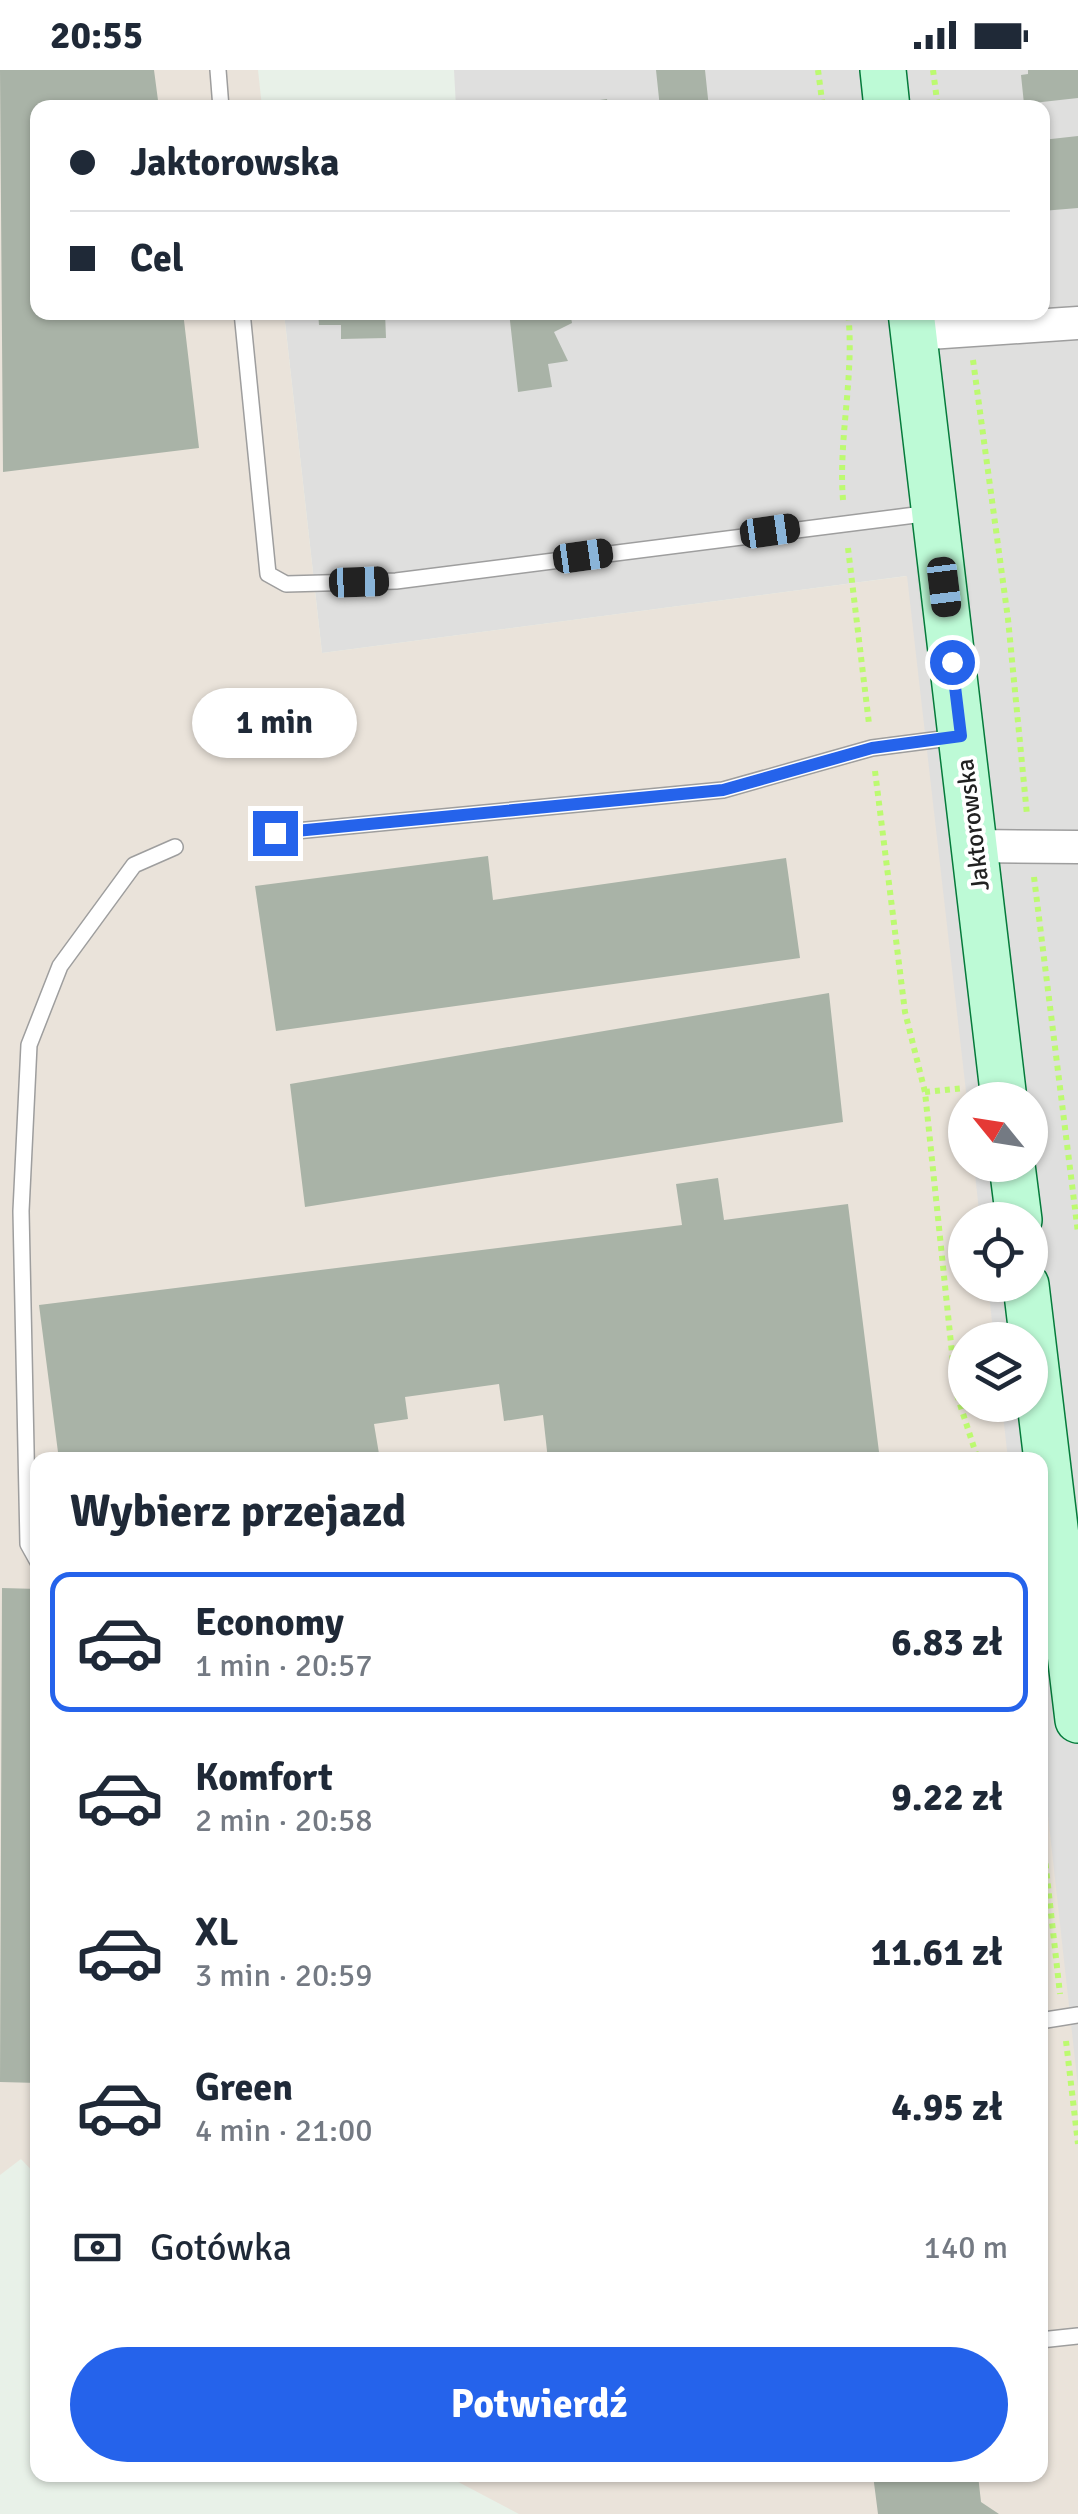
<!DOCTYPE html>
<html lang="pl">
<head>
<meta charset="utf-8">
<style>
  :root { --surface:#fff; --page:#f6f6f7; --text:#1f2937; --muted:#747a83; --line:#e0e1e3; --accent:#2563eb }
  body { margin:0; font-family:Signika,sans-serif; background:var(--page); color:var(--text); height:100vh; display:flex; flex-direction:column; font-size:38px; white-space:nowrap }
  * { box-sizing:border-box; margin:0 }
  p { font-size:32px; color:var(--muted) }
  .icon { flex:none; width:55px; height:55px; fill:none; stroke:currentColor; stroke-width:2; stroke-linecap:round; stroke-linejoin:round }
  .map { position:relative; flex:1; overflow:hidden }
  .side { position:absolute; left:30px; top:1382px; width:1018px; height:1030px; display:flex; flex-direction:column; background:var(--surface); border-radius:20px; box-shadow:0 2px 8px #0004 }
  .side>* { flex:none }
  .top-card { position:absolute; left:30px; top:30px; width:1020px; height:220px; border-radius:20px; box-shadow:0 2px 8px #0004; display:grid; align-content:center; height:220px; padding:0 40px; background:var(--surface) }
  .needle { width:65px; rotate:300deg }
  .fabs { position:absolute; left:948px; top:1012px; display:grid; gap:20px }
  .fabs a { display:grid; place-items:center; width:100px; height:100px; border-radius:50%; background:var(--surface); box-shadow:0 2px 8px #0004; font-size:50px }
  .end { position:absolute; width:45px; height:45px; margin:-22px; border:12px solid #2563eb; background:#fff; box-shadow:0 0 0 5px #fff }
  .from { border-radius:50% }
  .bubble { position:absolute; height:70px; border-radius:35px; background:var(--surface); box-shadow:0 2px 8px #0004; font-size:32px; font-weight:700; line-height:70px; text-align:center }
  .car { position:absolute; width:30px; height:60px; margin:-30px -15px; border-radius:12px; box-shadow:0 0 8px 2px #0007; background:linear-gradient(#222 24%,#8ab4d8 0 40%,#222 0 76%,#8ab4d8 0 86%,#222 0) }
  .top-card b { display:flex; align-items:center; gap:35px; height:95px; font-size:38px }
  .top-card b+b { border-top:2px solid var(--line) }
  .top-card i { width:25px; height:25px; background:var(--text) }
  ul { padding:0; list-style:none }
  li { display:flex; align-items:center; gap:30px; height:140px; margin:0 20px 15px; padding:0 20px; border:5px solid transparent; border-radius:20px }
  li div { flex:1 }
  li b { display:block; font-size:38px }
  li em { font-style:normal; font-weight:700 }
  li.active { border-color:var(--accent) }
  li>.icon { width:90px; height:90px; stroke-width:1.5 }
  h2 { padding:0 40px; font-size:45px; line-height:120px }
  .pay { display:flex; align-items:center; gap:25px; height:110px; padding:0 40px; font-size:38px }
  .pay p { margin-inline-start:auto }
  .button { display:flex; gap:20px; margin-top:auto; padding:20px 40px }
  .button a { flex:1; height:115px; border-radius:60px; background:var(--accent); color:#fff; font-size:40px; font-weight:700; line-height:115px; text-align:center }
  .status { display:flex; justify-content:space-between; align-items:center; height:70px; padding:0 50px; background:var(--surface); direction:ltr }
  .status svg { height:28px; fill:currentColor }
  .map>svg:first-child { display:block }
  .residential { fill:#dfdfde }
  .industrial { fill:#eae3da }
  .building { fill:#a9b3a7 }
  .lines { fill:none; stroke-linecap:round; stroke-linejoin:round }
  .lane-casing { stroke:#9e9e9e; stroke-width:18 }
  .street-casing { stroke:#9e9e9e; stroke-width:35 }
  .secondary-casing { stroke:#057b3b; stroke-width:48 }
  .path { stroke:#bcfa70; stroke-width:6; stroke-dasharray:5 5; stroke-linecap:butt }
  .lane { stroke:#fff; stroke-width:15 }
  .street { stroke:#fff; stroke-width:32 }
  .secondary { stroke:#bdfad6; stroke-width:45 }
  .route { stroke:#2563eb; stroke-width:12 }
  .labels { text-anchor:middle; stroke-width:8; stroke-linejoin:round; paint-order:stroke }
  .street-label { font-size:25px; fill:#212121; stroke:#fff }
</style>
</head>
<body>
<div class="status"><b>20:55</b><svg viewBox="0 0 49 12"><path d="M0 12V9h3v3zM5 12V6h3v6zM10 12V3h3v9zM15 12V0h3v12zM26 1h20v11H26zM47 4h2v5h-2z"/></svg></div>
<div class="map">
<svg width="1078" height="2444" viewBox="0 0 1078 2444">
  <rect width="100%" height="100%" fill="#e8f1e8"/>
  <path class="residential" d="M454,0h624v2089l-38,-352v-347h-37l-6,-55h33v-65h-40l-6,-55h46v-65h-53l-6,-55h59v-65h-65l-59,-524 -584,77 -38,-340 758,-1v-204l-586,-1z"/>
  <path class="industrial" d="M0,0h258l4,37 -224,1v204l246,1 38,340 585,-77 60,524 -2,65h9l6,55h-15v65h23l6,55h-29v65h37l6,55h-970l-1,716 -16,-17 -21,16z
    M1040,1673l38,344v427h-559l-74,-39h595z"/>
  <path class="building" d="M0,0h154l5,38h-121v204h145l16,136 -196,24z
    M656,0h49l4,38h-49z
    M1028,0h50v28l-54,6 -3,-29 7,-1z
    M607,29l1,9h-43v-3z
    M1078,66v72l-36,3v-71z
    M318,242h67l1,26 -45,1v-14h-22z
    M509,242h61l2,11 -18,9 14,29 -20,3 4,23 -34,5z
    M488,786l5,44 293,-42 14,100 -524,73 -21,-145z
    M829,923l14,129 -538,85 -15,-123z
    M718,1108l6,42 124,-16 32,256h-332l-5,-45 -39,6 -5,-37 -94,13 3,22 -34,5 6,36h-321l-20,-155 643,-80 -6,-41z
    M2,1518l36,1v494l-38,-1z
    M873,2405h105l3,27 18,12h-121z"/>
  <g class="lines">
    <g class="lane-casing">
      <path id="lane" d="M218,0l3,38
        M242,242l26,262 18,10 110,-3 535,-68
        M275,763l448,-43 149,-42 85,-11
        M38,1492l-10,-18 -7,-333 8,-166 31,-79 74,-101 41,-18
        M1040,1951l38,-6
        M1040,2270l38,-4"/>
    </g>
    <g class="street-casing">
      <path id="street" d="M914,264l164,-11
        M974,776l104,1"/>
    </g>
    <g class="secondary-casing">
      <path id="secondary" d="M883,0l4,38
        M911,242l93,788
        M1012,1095l7,55
        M1026,1215l52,435"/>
    </g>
    <path class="path" d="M818,0l5,38
      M933,0l5,38
      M973,290l35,259 19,196
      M843,430c-5,-62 12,-125 5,-188
      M848,478l21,176
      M875,701l30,241 20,80 31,300 22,68
      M1034,807l44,356
      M925,1022l39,-4
      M1040,1744l20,180
      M1066,1971l12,103"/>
    <use href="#lane" class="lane"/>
    <use href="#street" class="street"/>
    <use href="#secondary" class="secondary"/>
  </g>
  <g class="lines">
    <path class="route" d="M275,763l448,-43 149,-42 89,-12 -9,-74"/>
  </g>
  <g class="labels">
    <g class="street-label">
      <text transform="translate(972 755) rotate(-97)" y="9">Jaktorowska</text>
    </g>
  </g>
</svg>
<div class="fabs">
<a><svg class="needle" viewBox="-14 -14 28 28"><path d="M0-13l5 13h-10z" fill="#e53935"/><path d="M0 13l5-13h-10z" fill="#747a83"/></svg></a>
<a><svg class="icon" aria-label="locate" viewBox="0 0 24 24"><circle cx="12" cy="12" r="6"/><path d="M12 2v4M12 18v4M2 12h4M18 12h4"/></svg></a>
<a><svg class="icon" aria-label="layers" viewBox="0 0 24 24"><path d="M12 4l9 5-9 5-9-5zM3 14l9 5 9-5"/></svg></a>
</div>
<i class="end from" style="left:952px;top:592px"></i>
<i class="end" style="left:275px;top:763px"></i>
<div class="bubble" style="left:192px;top:618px;width:165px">1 min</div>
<i class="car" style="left:770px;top:461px;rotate:82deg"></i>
<i class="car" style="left:583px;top:486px;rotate:82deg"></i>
<i class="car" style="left:359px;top:512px;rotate:88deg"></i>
<i class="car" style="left:944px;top:517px;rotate:173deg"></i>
<div class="top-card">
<b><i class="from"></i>Jaktorowska</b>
<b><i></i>Cel</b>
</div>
<section class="side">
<h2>Wybierz przejazd</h2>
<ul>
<li class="active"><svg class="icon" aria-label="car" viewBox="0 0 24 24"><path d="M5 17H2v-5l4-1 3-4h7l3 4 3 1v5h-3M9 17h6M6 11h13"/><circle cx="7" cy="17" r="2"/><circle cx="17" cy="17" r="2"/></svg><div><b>Economy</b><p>1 min · 20:57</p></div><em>6.83 zł</em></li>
<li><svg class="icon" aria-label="car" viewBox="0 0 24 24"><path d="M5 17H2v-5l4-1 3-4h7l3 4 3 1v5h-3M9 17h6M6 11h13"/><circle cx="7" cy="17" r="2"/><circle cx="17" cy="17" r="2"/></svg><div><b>Komfort</b><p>2 min · 20:58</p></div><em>9.22 zł</em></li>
<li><svg class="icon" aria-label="car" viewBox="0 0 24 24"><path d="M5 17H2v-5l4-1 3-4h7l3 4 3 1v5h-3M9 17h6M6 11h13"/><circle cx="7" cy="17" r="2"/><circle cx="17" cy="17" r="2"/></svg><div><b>XL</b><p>3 min · 20:59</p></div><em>11.61 zł</em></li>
<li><svg class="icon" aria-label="car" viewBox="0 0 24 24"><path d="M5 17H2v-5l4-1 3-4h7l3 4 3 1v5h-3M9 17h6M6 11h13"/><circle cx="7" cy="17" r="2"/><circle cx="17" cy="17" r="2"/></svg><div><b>Green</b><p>4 min · 21:00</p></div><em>4.95 zł</em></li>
</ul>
<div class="pay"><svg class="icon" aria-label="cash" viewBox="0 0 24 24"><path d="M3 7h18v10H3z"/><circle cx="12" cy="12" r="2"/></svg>Gotówka<p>140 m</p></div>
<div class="button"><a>Potwierdź</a></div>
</section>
</div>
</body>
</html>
